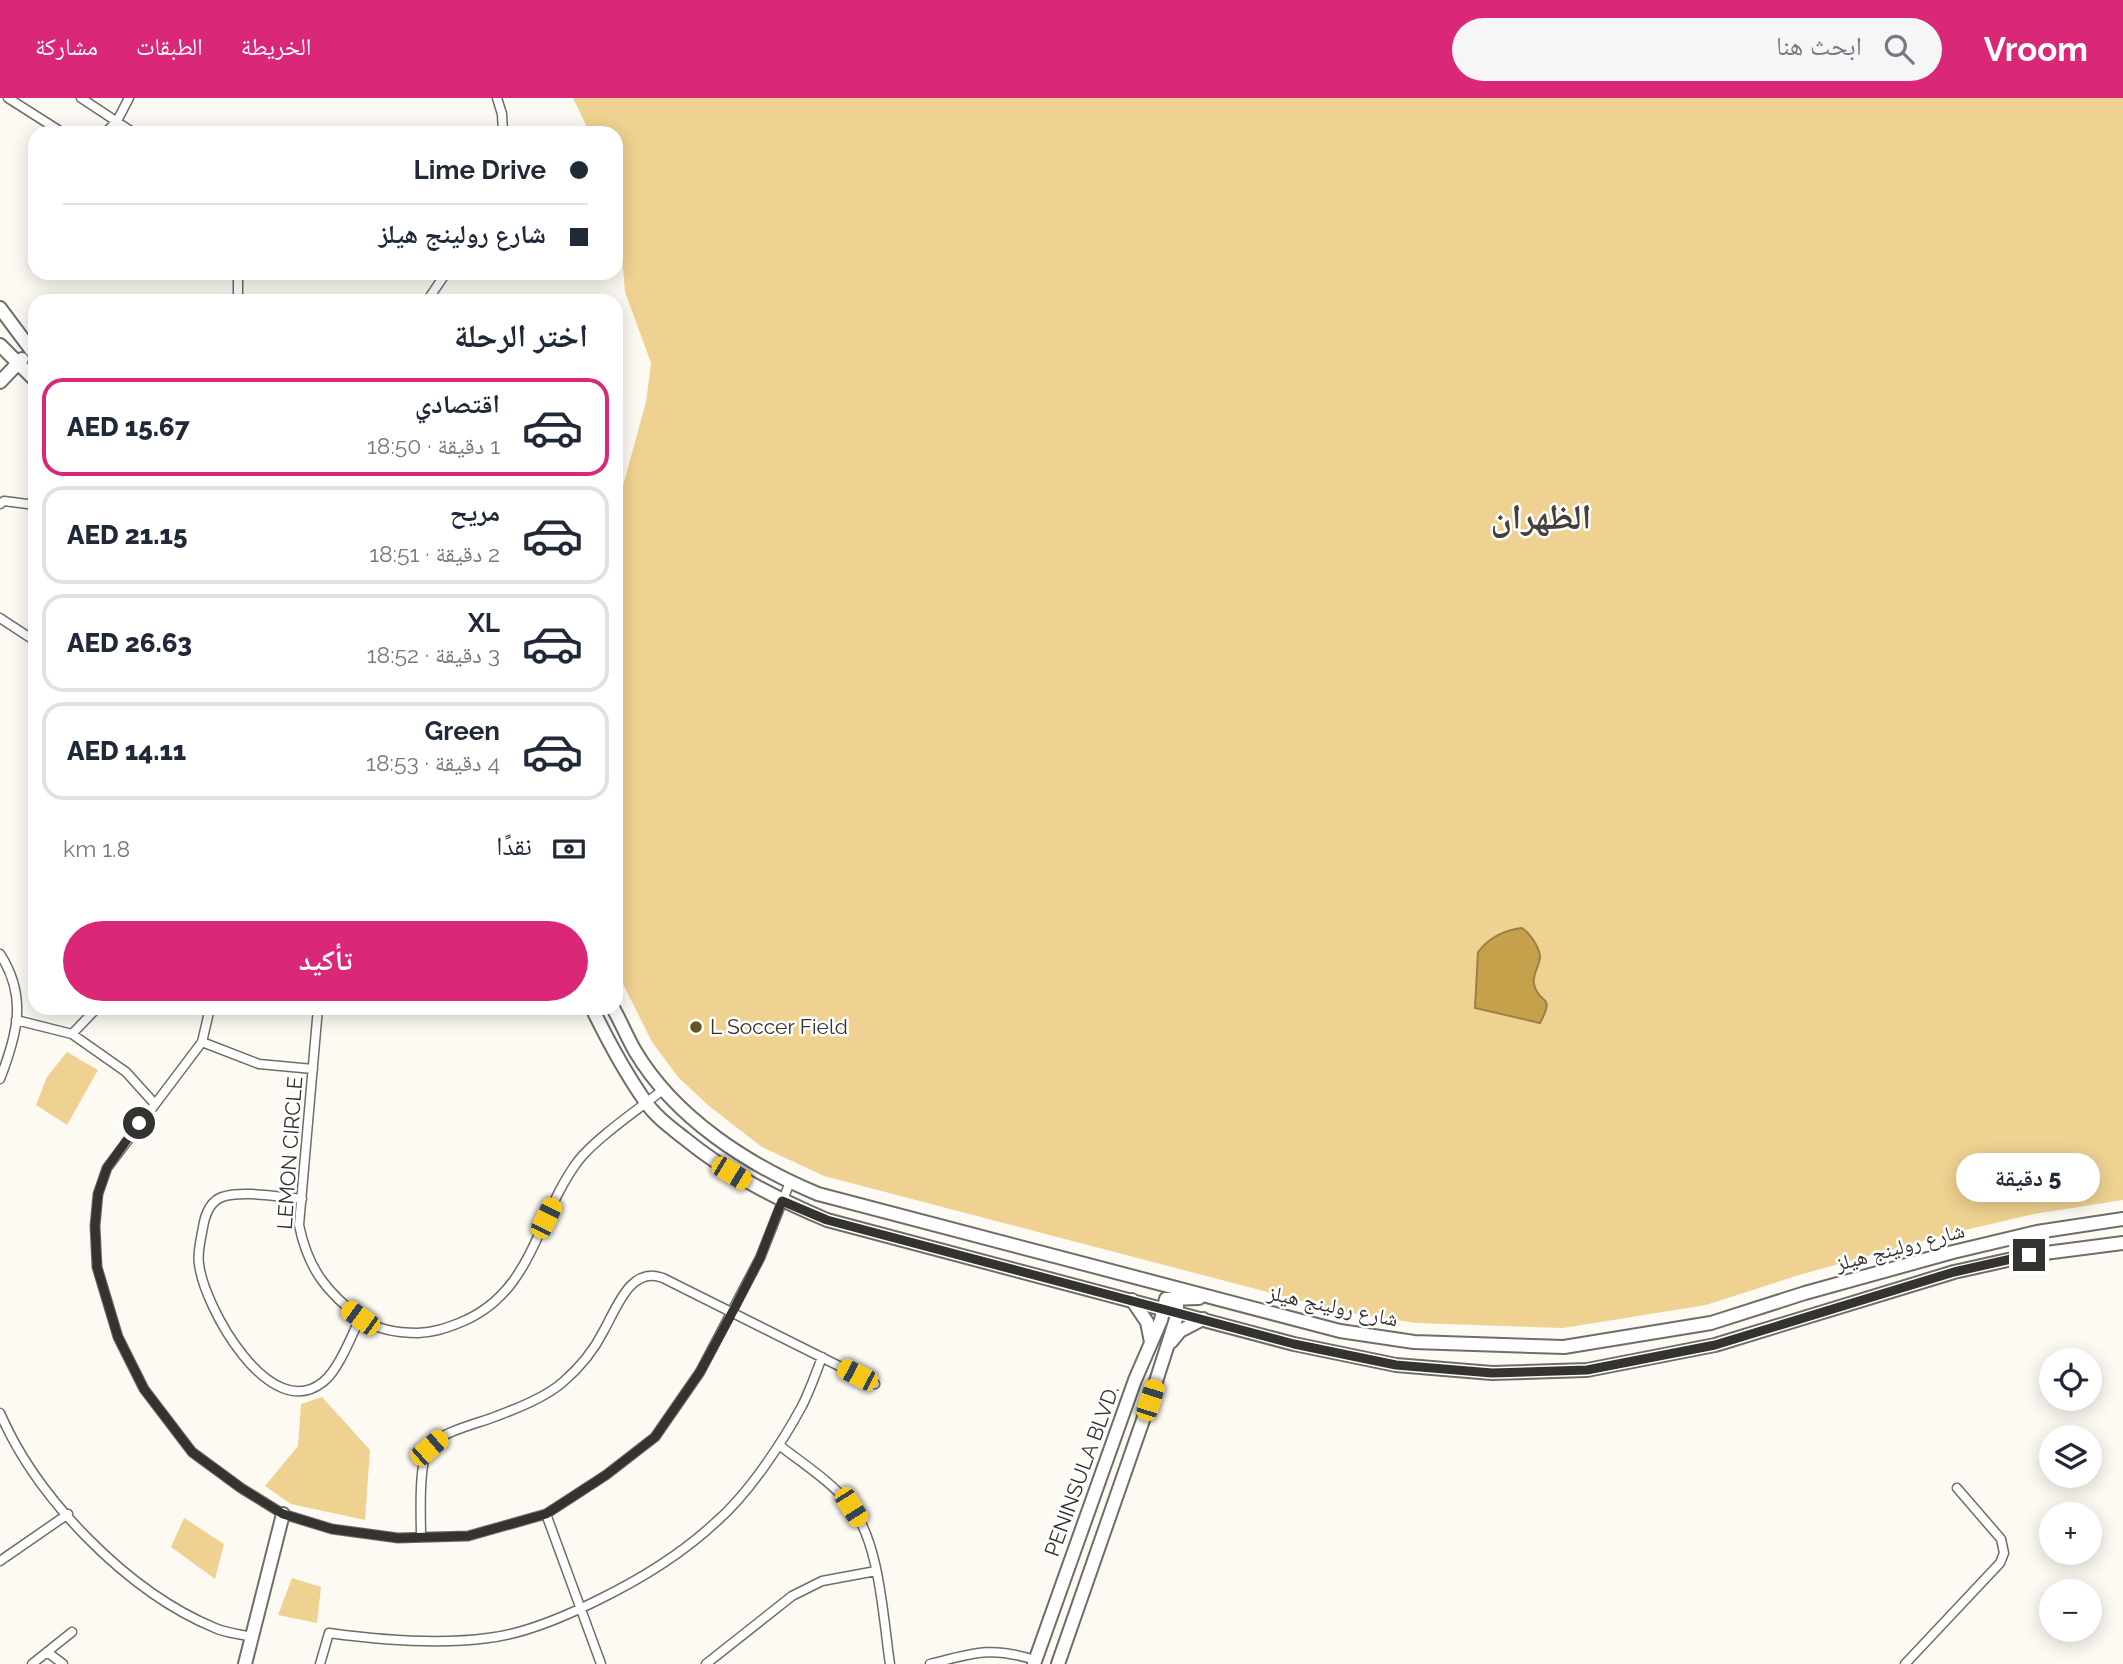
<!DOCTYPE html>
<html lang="ar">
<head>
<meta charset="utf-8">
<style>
  :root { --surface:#fff; --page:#f6f6f7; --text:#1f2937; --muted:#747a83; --line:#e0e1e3; --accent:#db2777 }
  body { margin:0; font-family:Raleway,"Noto Naskh Arabic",sans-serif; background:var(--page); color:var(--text); direction:rtl; height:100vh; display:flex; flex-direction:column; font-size:26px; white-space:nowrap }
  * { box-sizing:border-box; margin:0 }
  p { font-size:23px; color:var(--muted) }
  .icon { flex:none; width:38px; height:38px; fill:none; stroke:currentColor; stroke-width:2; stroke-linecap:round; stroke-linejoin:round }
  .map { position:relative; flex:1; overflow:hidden; direction:ltr }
  .details { position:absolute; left:28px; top:196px; width:595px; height:721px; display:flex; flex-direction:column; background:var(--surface); border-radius:21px; box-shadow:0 4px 18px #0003; direction:rtl }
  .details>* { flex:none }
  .top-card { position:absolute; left:28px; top:28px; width:595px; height:154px; border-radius:21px; box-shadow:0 4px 18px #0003; direction:rtl; display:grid; align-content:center; height:154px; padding:0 35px; background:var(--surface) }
  .fabs { position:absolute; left:2039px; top:1250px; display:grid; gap:14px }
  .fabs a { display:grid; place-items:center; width:63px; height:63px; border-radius:50%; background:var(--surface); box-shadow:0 4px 18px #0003; font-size:35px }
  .end { position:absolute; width:32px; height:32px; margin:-16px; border:9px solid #343330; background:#fff; box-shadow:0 0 0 4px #fff }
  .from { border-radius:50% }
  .bubble { position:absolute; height:49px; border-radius:24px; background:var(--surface); box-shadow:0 4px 18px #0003; font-size:23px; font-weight:800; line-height:49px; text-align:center; direction:rtl }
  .car { position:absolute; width:21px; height:42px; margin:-21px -10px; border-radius:9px; box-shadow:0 0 5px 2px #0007; background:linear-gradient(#f5c518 24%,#345 0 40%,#f5c518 0 76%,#345 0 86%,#f5c518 0) }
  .top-card b { display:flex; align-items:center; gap:24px; height:66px; font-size:26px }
  .top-card b+b { border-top:2px solid var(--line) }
  .top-card i { width:18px; height:18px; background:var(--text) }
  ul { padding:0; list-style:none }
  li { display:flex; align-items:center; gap:21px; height:98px; margin:0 14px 10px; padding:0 21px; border:4px solid var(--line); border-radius:21px }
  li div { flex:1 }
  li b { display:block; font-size:26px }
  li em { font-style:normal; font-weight:800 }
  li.active { border-color:var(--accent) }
  li>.icon { width:63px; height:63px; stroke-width:1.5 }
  h2 { padding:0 35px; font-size:32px; line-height:84px }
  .pay { display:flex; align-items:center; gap:18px; height:77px; padding:0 35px; font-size:26px }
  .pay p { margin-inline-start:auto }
  .cta { display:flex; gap:14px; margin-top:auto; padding:14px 35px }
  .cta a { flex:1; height:80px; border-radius:42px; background:var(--accent); color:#fff; font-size:28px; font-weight:800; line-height:80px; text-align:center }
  header { display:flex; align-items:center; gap:42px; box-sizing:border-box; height:98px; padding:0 35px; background:var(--accent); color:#fff }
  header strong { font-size:33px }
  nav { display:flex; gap:38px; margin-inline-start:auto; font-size:24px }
  .search { width:490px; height:63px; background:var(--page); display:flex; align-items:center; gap:18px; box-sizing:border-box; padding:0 24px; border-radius:38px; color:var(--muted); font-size:26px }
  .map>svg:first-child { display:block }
  .green { fill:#efd291 }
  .water { fill:#c5a14c; stroke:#9a8044; stroke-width:2 }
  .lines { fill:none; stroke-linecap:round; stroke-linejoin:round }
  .street-casing { stroke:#706d67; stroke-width:11 }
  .secondary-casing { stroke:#706d67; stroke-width:16 }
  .street { stroke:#fff; stroke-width:8 }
  .secondary { stroke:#fff; stroke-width:12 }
  .route { stroke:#343330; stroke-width:9 }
  .poi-dot { fill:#675221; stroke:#fff; stroke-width:2.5 }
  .labels { text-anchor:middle; stroke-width:5; stroke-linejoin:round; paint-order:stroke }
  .poi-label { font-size:21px; fill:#343330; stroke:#fff; text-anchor:start }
  .street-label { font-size:21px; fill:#343330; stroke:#fff }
  .town-label { font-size:35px; font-weight:bold; fill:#44413c; stroke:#fff }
</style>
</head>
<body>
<header>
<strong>Vroom</strong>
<div class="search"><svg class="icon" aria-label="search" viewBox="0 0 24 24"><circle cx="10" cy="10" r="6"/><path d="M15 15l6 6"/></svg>ابحث هنا</div>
<nav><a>الخريطة</a><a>الطبقات</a><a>مشاركة</a></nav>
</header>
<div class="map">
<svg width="2123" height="1566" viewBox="0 0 2123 1566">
  <rect width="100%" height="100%" fill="#fdfaf3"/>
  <path class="green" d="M573,0h1550v1102l-89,14 -86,20 -149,41 -93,30 -143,23 -147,-5 -72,-11 -520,-136 -62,-29 -53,-41 -31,-29 -26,-35 -36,-72v-459l30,-109 5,-39 -26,-71 -4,-48v-44l-5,-11v-56h-26z
    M67,954l31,18 -31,55 -31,-20 11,-28z
    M322,1299l48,53 -5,70 -74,-16 -26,-18 33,-40 3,-42z
    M184,1420l40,26 -9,35 -44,-32z
    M292,1480l29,9 -4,36 -39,-8z"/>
  <path class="water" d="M1522,830c8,5 17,19 18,28 0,10 -8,18 -6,28 5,22 22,9 6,39l-65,-15 3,-56c11,-14 27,-22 44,-24z"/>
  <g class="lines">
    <g class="street-casing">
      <path id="street" d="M8,0l55,35
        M81,0l53,35
        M497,0l5,16 1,19
        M105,35l12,-12 12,-23
        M235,203l3,-6v-22
        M427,203l19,-28
        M0,406l4,-3 31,4
        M0,520l35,23
        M0,856c28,43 17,81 0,125
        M210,910l-8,34 -95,126 -9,26 -3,32 2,41 21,70 26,52 48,63 49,36 42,26 49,15 66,9 70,-2 78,-22 60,-39 49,-38 45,-65 60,-114 30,-76
        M318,910l-19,217c9,44 28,68 63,94 16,11 38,14 56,14 16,-1 26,-4 41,-10 74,-29 76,-104 119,-162 18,-23 62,-53 86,-72
        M16,922l56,14 54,38 28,31
        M72,936l25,-26
        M202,944l57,22 54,5
        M302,1101c-22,-2 -60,-9 -80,-2 -13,5 -17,18 -19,30 -2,12 -6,26 -4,37 5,43 71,161 124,118 15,-11 29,-47 37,-64
        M0,1315c37,86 128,179 215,215 11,5 25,6 37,9
        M779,1347c23,18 56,39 73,63 28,37 31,110 38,156
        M546,1416l55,150
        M421,1439c0,-20 -3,-73 8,-90 10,-15 51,-24 68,-31 21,-8 49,-19 66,-34 15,-13 31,-32 40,-50 13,-22 27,-67 60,-54l212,106
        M0,1463l68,-47
        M47,1554l16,12
        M32,1566l40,-32
        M320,1566l9,-31c51,7 107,12 159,5 37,-4 76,-21 110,-38 43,-21 84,-46 119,-79 32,-28 65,-78 85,-115 8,-16 14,-33 20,-49
        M706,1566l86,-68 30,-15 54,-10
        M930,1566c44,-11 60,-18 105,-4
        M1905,1566l95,-101 4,-10 -3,-14 -44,-51"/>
    </g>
    <g class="secondary-casing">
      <path id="secondary" d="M0,210l35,47
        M0,247l35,35
        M0,284l22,-23
        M592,910c16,33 32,63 53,93 9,14 25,26 39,37 44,36 91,60 143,82l467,124 102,21 96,8 95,-3 128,-25 239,-73 76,-17 93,-12
        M613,910c8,14 14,29 22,43 40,67 113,114 183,143l522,137 74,11 150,5 147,-24 94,-30 148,-41 84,-20 86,-13
        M1132,1202l15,22 4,20
        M1171,1244l9,-11 23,-12
        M245,1566l38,-150
        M1034,1566l101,-284 26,-60 5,-21 33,-1
        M1058,1566l92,-264 26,-81 1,-13"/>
    </g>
    <use href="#street" class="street"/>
    <use href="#secondary" class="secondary"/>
  </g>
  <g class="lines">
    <path class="route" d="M139,1025l-32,45 -9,26 -3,32 2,41 21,70 26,52 48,63 49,36 42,26 49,15 66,9 70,-2 78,-22 60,-39 49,-38 45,-65 33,-61 27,-53 22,-57 45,19 467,124 102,21 96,8 95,-3 128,-25 239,-73 75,-17"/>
  </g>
  <circle class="poi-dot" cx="696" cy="929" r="7"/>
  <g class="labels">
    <g class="poi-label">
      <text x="710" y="936">L Soccer Field</text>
    </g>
    <g class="street-label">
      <text transform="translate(290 1055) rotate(-86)" y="7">LEMON CIRCLE</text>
      <text transform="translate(1900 1149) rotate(-15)" y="7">شارع رولينج هيلز</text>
      <text transform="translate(1333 1208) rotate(12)" y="7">شارع رولينج هيلز</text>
      <text transform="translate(1082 1373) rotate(-70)" y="7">PENINSULA BLVD.</text>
    </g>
    <g class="town-label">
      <text x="1541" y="431">الظهران</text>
    </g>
  </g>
</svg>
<div class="fabs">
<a><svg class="icon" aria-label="locate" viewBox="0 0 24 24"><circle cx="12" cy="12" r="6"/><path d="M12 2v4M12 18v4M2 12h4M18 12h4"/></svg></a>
<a><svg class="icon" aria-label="layers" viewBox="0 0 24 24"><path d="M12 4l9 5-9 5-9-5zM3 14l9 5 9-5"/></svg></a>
<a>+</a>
<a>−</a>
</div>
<i class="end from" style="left:139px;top:1025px"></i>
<i class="end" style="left:2029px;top:1157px"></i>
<div class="bubble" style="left:1956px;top:1055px;width:144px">5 دقيقة</div>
<i class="car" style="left:731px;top:1075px;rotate:121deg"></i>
<i class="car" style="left:546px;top:1120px;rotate:26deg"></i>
<i class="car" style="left:360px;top:1220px;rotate:306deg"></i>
<i class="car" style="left:857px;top:1277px;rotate:297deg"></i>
<i class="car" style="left:1150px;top:1302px;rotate:18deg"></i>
<i class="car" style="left:429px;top:1350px;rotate:49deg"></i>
<i class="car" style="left:851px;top:1409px;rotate:148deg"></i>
<div class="top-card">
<b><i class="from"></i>Lime Drive</b>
<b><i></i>شارع رولينج هيلز</b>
</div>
<section class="details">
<h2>اختر الرحلة</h2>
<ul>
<li class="active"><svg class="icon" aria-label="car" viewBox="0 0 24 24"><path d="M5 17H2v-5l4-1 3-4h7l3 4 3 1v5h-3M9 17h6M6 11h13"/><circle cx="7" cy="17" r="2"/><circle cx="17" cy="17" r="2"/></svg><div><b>اقتصادي</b><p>1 دقيقة · 18:50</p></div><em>AED 15.67</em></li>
<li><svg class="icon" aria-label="car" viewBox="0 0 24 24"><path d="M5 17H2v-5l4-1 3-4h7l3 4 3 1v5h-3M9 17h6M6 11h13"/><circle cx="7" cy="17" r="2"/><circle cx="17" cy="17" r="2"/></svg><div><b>مريح</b><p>2 دقيقة · 18:51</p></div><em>AED 21.15</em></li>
<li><svg class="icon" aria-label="car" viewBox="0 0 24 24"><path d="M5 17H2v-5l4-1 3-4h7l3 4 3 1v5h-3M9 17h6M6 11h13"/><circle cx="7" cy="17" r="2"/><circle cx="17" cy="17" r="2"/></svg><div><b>XL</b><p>3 دقيقة · 18:52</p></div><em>AED 26.63</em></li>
<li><svg class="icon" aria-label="car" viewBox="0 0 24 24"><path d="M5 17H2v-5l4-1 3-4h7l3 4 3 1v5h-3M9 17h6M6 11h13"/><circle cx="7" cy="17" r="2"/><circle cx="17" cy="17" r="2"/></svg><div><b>Green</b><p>4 دقيقة · 18:53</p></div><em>AED 14.11</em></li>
</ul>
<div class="pay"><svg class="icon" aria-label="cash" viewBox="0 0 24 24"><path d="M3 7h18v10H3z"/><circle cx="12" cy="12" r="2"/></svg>نقدًا<p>1.8 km</p></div>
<div class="cta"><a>تأكيد</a></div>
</section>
</div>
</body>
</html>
